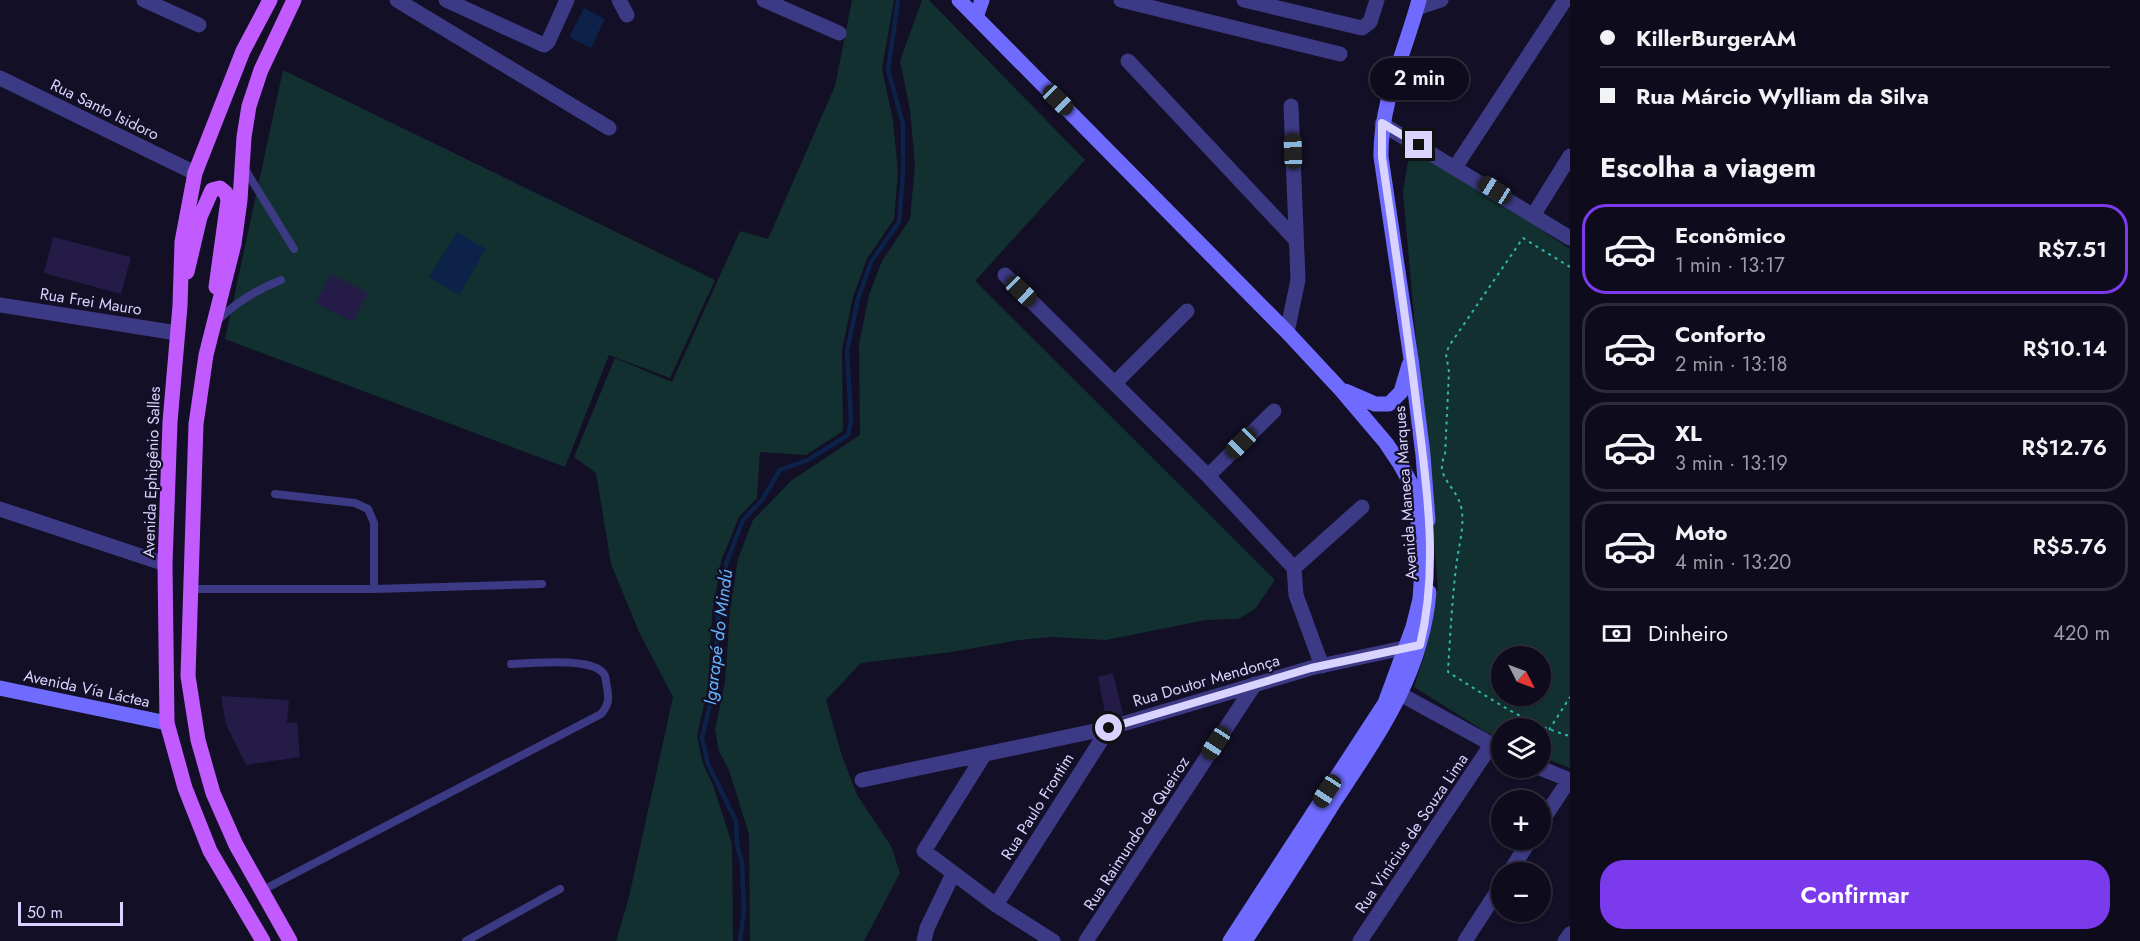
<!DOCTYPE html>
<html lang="pt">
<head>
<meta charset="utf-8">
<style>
  :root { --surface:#0e0b1c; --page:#1c1929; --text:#f1f3f6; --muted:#9b9ba3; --line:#2e2b3b; --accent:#7c3aed }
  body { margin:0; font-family:Jost,sans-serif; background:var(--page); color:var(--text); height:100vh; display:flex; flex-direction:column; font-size:22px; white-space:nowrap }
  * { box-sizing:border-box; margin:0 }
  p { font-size:20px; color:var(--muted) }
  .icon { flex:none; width:33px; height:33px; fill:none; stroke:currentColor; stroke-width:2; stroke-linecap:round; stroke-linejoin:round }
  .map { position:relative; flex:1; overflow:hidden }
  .sheet { display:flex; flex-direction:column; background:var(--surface); width:570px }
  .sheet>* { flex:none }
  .banner { display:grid; align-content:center; height:132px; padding:0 30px; background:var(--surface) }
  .needle { width:39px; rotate:132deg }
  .tools { position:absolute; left:1491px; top:646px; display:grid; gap:12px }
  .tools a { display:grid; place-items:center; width:60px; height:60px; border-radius:50%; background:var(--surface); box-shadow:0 2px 4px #0004,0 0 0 2px var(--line); font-size:30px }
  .scale { position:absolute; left:18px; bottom:15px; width:105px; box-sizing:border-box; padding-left:6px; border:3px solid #d9d4ff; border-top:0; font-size:16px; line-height:21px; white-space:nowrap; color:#d9d4ff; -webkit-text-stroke:4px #130f26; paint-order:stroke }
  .end { position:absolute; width:27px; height:27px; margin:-14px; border:8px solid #d9d4ff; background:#111; box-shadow:0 0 0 3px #111 }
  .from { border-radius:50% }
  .bubble { position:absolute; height:42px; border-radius:21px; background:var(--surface); box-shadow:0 2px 4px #0004,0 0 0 2px var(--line); font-size:20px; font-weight:600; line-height:42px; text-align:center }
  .car { position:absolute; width:18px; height:36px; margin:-18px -9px; border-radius:8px; box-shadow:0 0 4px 2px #0007; background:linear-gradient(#222 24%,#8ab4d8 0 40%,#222 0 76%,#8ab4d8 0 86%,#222 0) }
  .banner b { display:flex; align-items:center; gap:21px; height:57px; font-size:22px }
  .banner b+b { border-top:2px solid var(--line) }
  .banner i { width:15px; height:15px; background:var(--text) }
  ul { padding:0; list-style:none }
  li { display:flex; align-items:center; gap:18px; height:90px; margin:0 12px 9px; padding:0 18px; border:3px solid var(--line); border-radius:24px }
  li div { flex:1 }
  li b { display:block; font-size:22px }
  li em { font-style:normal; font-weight:600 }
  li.selected { border-color:var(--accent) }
  li>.icon { width:54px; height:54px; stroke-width:1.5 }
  h2 { padding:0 30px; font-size:27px; line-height:72px }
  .pay { display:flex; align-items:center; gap:15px; height:66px; padding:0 30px; font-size:22px }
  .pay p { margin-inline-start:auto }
  .action { display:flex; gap:12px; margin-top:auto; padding:12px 30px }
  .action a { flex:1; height:69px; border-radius:24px; background:var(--accent); color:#fff; font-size:24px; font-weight:600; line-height:69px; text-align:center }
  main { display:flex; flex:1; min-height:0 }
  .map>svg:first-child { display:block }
  .green { fill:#12302f; fill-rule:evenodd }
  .water { fill:#0c2248 }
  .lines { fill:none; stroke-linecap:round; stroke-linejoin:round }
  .stream { stroke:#0c2248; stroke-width:4.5 }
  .building { fill:#241b47 }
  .path { stroke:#2fb8b0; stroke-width:2; stroke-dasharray:3 4.5; stroke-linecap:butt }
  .lane { stroke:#3d3a85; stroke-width:8 }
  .street { stroke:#3d3a85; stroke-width:15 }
  .secondary { stroke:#6f6bff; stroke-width:15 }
  .primary { stroke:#c25bff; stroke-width:15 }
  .route { stroke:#d9d4ff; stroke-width:8 }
  .labels { text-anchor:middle; stroke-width:4.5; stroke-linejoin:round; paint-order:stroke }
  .street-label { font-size:16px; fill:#d9d4ff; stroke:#130f26 }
  .water-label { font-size:18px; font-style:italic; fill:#62b6ff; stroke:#130f26 }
</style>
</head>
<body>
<main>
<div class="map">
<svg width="1570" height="941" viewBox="0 0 1570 941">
  <rect width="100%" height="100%" fill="#130f26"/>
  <path class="green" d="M852,0h42l-12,69 11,51 5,52 -4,47 -27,40 -14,38 -11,53 1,81 -37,24 -46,-3 -3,46 -18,19 -18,44 -9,55 -4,70 -11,50 6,28 10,21 19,59 1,97h-117l13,-44 44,-200 -34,-65 -28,-68 -15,-91 -22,-16 41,-99 57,24 68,-151 28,8 67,-153z
    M922,0h7l156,160 -110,121 300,299 -20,29 -17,10 -32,1 -100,20 -55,-3 -32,3 -67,12 -91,11 -35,37 16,56 15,39 34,51 9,27 -36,68h-114l-1,-107 -20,-64 -10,-19 -4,-21 10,-48 5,-71 8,-52 15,-39 39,-40 68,-45 -1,-91 10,-49 13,-34 28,-42 5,-54 -5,-55 -10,-49z
    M283,70l432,210 -45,98 -61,-23 -44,112 -340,-128z
    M1425,152l145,97v519l-29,-11 -1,-28h-38l-1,10 -17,-8 -70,-44 13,-41 11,-59 -35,-395 5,-31zM1502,657h38v39h-38z"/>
  <path class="water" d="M584,8l21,11 -14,29 -22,-11z
    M457,232l29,17 -27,46 -30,-18z"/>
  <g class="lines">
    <path class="stream" d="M740,941l4,-32 -2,-47 -5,-17 -1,-24 -28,-57 -6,-26 12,-50 4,-70 8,-54 17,-44 19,-20 18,-30 28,-10 40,-25 3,-15 -4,-69 11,-52 13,-37 28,-40 4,-48v-50l-15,-54 10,-69"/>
  </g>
  <path class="building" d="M53,237l78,20 -10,37 -77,-21z
    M331,274l37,19 -15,29 -37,-19z
    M1113,673l10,41 -17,5 -8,-42z
    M221,696l68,4 -2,23 10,-1 3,35 -54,8 -20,-41z"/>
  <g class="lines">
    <path class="path" d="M1570,267l-47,-29 -74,108 -3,8 3,18 -4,83c-12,23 14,31 17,57 2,18 -4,37 -6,55 -4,35 -6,70 -8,105 39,24 77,52 122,64
      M1549,730l21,-33"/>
    <path class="lane" d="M243,166l51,83
      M217,321c19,-19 39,-31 64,-41
      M275,494l80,9 13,6 6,14v66
      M191,589h183l168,-5
      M261,891l340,-177c8,-9 8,-16 6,-27 -1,-4 -1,-10 -3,-13 -12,-18 -74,-10 -93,-10
      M466,941l94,-52"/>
    <path class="street" d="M144,0l55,25
      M397,0l212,128
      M446,0l98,45 4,-3 19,-42
      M619,0l8,15
      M764,0l75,33
      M1121,0l219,54
      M1244,0l118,28 8,-6 7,-22
      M1417,8l24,-8
      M1128,61l168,179
      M0,78l195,95
      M1382,124l188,114
      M1456,166l109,-166
      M1534,214l36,-58
      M1005,275l203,201 86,92
      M0,305l177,28
      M1287,332l11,-52 -7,-174
      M1115,383l72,-72
      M1208,476l66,-65
      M0,509l165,55
      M1322,666l-26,-71 -2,-27 68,-61
      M1391,689l111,61
      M984,755l-60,96 72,54 57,36
      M1540,768l30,12
      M862,780l247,-52 202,-60 106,-23
      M1540,824l29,-44
      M1509,873l21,-33
      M996,905l113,-177
      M924,941l3,-13 26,-54
      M1086,941l169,-257
      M1360,941l131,-196
      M1465,941l37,-57
      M1565,941l5,-7"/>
    <path class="secondary" d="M959,0l328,332 54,58 45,53 14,21 10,18 7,26 5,62 -2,29 -7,28 -28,76 -155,238
      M1419,0c-14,52 -39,103 -38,157l30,202 12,96 5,65
      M976,17l6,-17
      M1345,391l30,13h14l12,-12 8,-27
      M0,688l167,35
      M1245,941c30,-46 60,-92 89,-139 44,-67 88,-127 95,-210"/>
    <path class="primary" d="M187,272l13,-55 12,-27 8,-2 6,5 2,7 -12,87
      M263,941l-53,-90 -25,-63 -18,-65 -2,-159 5,-142 10,-116 2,-64 13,-69 48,-122 27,-51
      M290,941l-54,-96 -23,-52 -15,-53 -10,-64 8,-252 10,-69 28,-111 6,-44 4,-63 5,-31 12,-36 33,-70"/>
  </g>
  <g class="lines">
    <path class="route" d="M1109,728l202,-60 109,-23c19,-77 7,-158 -3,-236 -10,-84 -23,-168 -35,-252v-34l37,22"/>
  </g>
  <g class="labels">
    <g class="street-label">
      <text transform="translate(105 109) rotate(26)" y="6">Rua Santo Isidoro</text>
      <text transform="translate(91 301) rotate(9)" y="6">Rua Frei Mauro</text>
      <text transform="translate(151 472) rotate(-88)" y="6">Avenida Ephigênio Salles</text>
      <text transform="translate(1405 493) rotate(-94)" y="6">Avenida Maneca Marques</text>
      <text transform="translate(1206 680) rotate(-16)" y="6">Rua Doutor Mendonça</text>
      <text transform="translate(87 688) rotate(12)" y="6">Avenida Vía Láctea</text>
      <text transform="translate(1037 806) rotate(-58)" y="6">Rua Paulo Frontim</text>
      <text transform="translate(1136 833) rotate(-57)" y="6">Rua Raimundo de Queiroz</text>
      <text transform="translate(1411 833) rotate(-56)" y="6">Rua Vinícius de Souza Lima</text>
    </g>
    <g class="water-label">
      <text transform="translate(718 637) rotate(-83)" y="6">Igarapé do Mindú</text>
    </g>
  </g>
</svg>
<div class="tools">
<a><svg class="needle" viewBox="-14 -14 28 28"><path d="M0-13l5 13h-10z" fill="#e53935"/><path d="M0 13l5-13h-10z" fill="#9b9ba3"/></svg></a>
<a><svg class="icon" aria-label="layers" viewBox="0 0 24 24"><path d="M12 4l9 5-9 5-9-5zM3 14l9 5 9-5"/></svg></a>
<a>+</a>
<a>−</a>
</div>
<div class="scale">50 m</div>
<i class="end from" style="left:1109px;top:728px"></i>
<i class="end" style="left:1419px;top:145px"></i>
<div class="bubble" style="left:1370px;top:58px;width:99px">2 min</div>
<i class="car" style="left:1058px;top:100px;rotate:135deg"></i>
<i class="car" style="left:1293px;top:151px;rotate:358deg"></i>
<i class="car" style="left:1495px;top:190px;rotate:302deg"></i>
<i class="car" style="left:1021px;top:291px;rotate:134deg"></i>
<i class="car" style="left:1241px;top:443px;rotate:225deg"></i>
<i class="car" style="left:1216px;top:743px;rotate:213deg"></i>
<i class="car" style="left:1327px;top:791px;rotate:213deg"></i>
</div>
<section class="sheet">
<div class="banner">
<b><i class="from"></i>KillerBurgerAM</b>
<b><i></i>Rua Márcio Wylliam da Silva</b>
</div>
<h2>Escolha a viagem</h2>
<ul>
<li class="selected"><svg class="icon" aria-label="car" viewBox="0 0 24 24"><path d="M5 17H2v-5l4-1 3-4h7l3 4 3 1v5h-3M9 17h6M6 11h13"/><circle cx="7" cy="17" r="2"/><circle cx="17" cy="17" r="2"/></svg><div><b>Econômico</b><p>1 min · 13:17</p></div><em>R$7.51</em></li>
<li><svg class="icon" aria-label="car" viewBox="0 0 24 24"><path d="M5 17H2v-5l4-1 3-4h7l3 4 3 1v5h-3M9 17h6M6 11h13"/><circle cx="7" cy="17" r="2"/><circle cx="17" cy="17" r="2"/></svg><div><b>Conforto</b><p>2 min · 13:18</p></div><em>R$10.14</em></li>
<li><svg class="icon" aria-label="car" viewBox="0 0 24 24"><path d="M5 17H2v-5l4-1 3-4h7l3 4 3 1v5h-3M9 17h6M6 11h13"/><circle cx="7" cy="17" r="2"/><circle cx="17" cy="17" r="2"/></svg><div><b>XL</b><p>3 min · 13:19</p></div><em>R$12.76</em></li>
<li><svg class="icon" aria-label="car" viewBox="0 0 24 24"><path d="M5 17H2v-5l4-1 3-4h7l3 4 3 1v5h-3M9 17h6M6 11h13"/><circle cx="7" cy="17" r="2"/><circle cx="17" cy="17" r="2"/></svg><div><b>Moto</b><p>4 min · 13:20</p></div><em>R$5.76</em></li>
</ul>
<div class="pay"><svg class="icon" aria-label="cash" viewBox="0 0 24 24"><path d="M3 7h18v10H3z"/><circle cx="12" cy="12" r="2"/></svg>Dinheiro<p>420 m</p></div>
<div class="action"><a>Confirmar</a></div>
</section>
</main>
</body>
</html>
